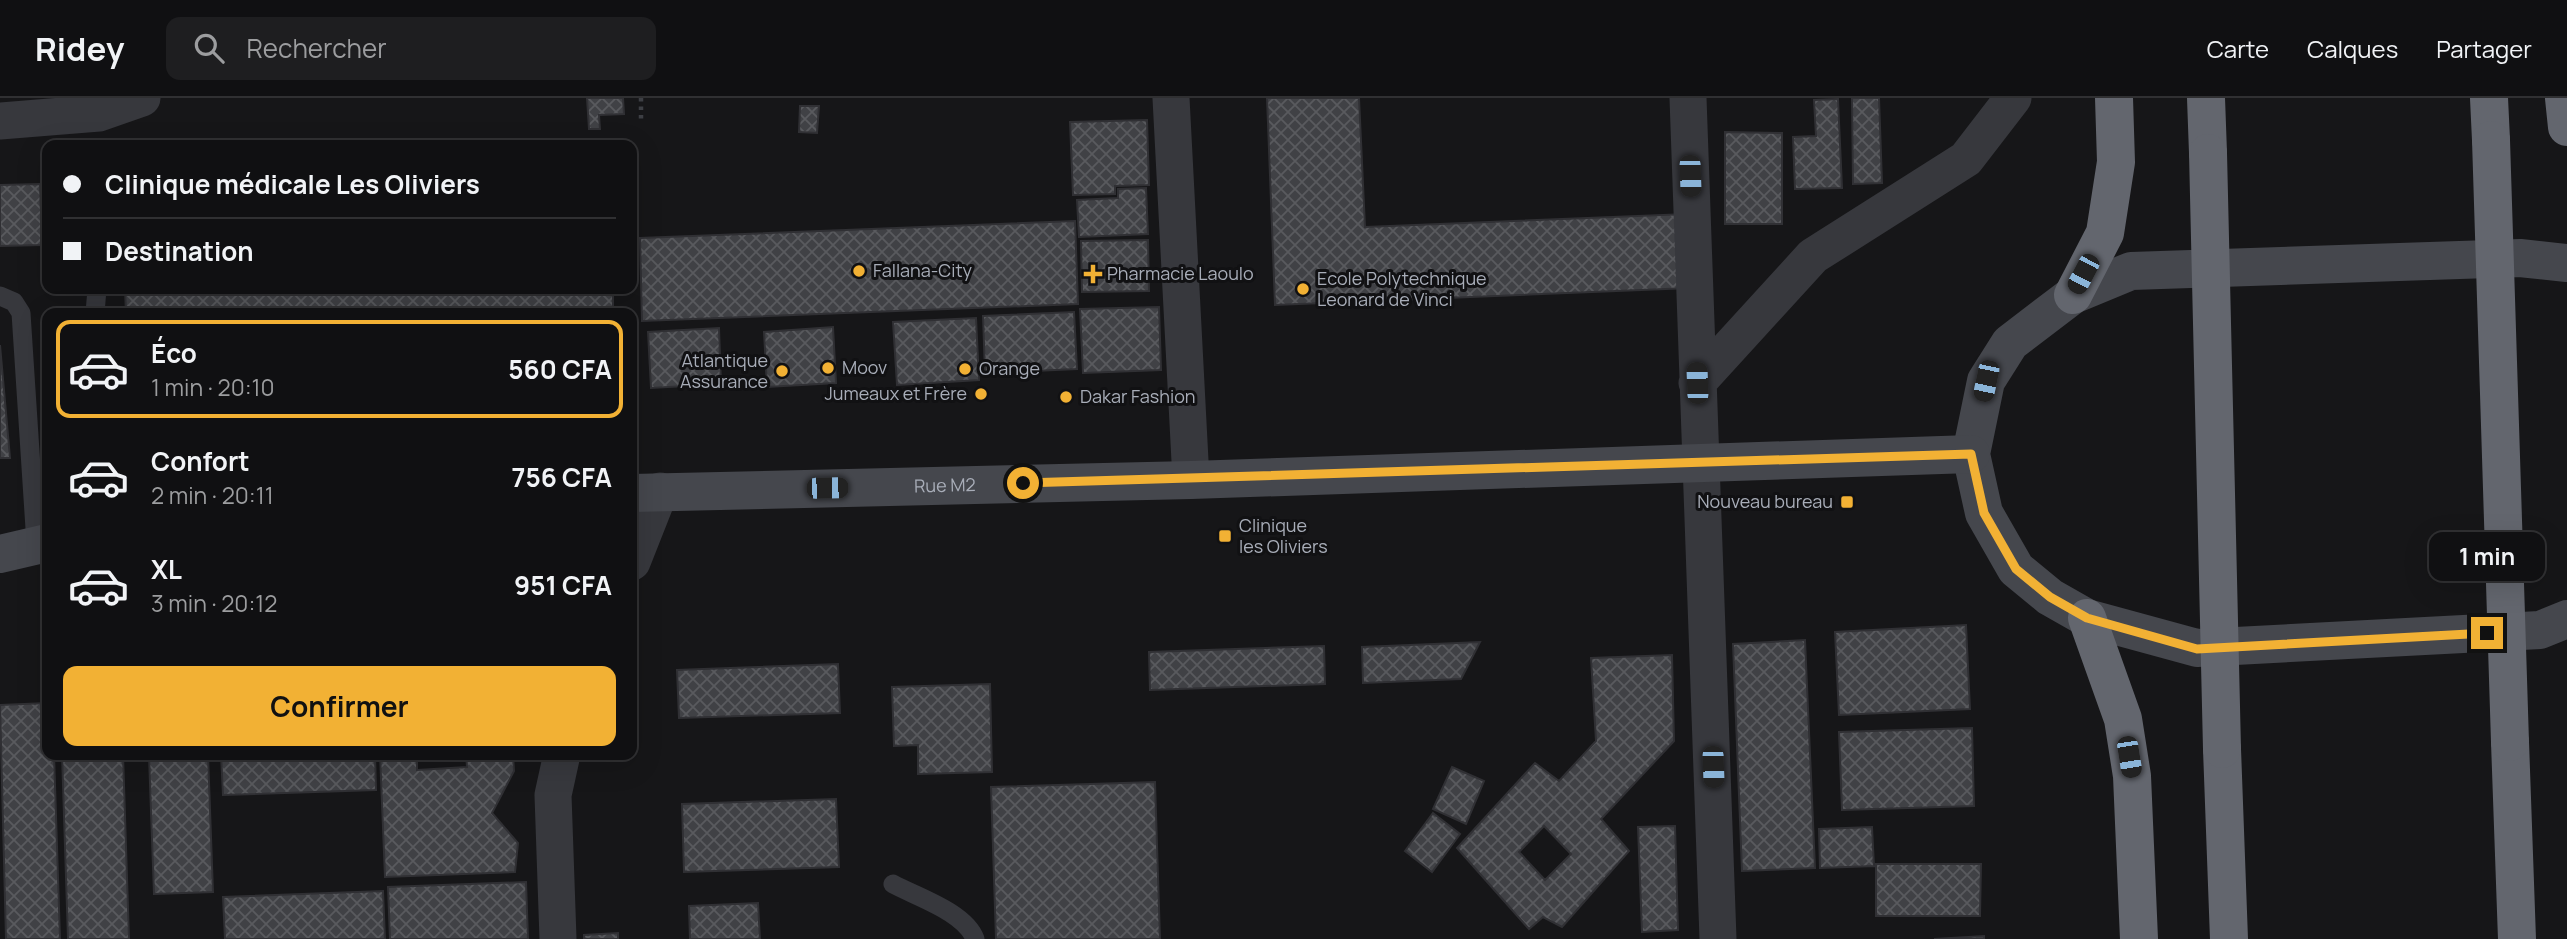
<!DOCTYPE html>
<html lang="fr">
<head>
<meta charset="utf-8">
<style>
  :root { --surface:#101012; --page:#1e1e20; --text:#f1f3f6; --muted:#9c9d9f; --line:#303032; --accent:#f2b134 }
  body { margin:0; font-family:Manrope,sans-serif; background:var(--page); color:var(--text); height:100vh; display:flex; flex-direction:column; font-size:26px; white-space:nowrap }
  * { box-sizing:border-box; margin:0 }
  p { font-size:23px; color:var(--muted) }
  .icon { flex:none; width:38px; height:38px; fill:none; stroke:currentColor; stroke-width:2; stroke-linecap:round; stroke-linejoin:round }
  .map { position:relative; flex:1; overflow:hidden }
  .side { position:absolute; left:42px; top:210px; width:595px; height:452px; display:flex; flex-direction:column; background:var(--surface); border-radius:14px; box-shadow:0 7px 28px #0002,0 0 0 2px var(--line) }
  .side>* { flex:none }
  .banner { position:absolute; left:42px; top:42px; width:595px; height:154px; border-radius:14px; box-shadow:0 7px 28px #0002,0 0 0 2px var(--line); display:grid; align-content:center; height:154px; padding:0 21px; background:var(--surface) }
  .end { position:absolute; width:32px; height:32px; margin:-16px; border:9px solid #f2b134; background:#111; box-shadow:0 0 0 4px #111 }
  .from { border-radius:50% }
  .bubble { position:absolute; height:49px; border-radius:14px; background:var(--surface); box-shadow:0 7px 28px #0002,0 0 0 2px var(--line); font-size:23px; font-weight:700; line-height:49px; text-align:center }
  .car { position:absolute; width:21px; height:42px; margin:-21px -10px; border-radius:9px; box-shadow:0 0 5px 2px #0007; background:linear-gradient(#222 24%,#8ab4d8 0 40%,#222 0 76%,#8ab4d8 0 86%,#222 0) }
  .banner b { display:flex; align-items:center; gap:24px; height:66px; font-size:26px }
  .banner b+b { border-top:2px solid var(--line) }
  .banner i { width:18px; height:18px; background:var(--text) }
  ul { padding:12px 0 0; list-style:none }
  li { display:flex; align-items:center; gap:21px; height:98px; margin:0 14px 10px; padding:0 7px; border:4px solid transparent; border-radius:14px }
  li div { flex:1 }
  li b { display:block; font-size:26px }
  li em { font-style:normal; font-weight:700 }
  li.active { border-color:var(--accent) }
  li>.icon { width:63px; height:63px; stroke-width:1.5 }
  .primary-button { display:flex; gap:14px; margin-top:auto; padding:14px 21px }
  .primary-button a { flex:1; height:80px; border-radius:14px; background:var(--accent); color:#111; font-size:28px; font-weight:700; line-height:80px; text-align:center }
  header { display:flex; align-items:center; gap:42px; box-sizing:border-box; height:98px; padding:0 35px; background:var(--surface); border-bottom:2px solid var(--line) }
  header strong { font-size:33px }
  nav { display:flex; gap:38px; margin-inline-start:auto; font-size:24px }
  .search { width:490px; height:63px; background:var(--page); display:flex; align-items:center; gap:18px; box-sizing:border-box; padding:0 24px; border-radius:14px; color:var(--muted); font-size:26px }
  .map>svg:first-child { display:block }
  .building { fill:url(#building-cross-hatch); stroke:#303034; stroke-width:2; fill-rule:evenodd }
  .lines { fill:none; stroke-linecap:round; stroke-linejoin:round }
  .path { stroke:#3d3f44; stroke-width:4.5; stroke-dasharray:3.5 5; stroke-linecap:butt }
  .lane { stroke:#37383d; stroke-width:19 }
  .street { stroke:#37383d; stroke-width:37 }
  .secondary { stroke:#45474d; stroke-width:38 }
  .highway { stroke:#63666e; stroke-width:38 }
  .highway-bridge { stroke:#63666e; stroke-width:38 }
  .route { stroke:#f2b134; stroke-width:9 }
  .poi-dot { fill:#f2b134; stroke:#111113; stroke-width:2.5 }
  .labels { text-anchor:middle; stroke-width:6; stroke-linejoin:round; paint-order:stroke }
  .poi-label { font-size:18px; fill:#a8adb8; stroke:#111113; text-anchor:start }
  .street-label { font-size:18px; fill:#a8adb8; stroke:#111113 }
</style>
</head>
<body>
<header>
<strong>Ridey</strong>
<div class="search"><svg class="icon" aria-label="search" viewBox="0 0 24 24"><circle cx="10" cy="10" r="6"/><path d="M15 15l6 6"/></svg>Rechercher</div>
<nav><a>Carte</a><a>Calques</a><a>Partager</a></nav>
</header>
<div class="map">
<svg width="2567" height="841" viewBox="0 0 2567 841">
  <defs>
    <pattern id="building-cross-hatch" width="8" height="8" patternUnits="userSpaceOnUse" patternTransform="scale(1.75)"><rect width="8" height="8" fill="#404145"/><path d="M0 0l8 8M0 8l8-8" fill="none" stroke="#595a5e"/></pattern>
  </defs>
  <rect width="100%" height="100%" fill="#161618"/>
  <path class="building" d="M587,0h36l1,16 -25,1 1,14h-11z
    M1267,0h92l6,129 322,-13 3,74 -415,17z
    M1852,0h27l3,85 -29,1z
    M1838,1l4,89 -47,1 -2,-52 23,-1 -2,-36z
    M800,8h19l-2,27 -18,-1z
    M1147,22l2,65 -34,1v8l-42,1 -3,-73z
    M1725,34l57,1v91h-57z
    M40,86l2,61 -42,1v-61z
    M1146,90l2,46 -69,3 -2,-37 41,-2v-9z
    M1075,123l3,83 -436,17 -2,-83z
    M1148,142l1,51 -67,1 -1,-51z
    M125,191h488v24h-487z
    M1159,209l2,63 -78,3 -3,-64z
    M1074,214l3,57 -92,4 -2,-57z
    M976,220l3,62 -82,5 -4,-63z
    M833,229l3,56 -69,4 -3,-55z
    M719,230l2,56 -70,4 -3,-56z
    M0,247l10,113h-10z
    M1966,527l4,84 -131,6 -4,-83z
    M1805,542l10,228 -73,3 -9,-227z
    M1480,544l-19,37 -98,4 -1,-36z
    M1324,548l1,38 -175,6 -1,-38z
    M1672,557l2,86 -73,78 28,32 -67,76 -19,-10 -14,12 -72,-81 78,-85 24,18 37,-40 -5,-83zM1544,728l27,28 -26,26 -26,-28z
    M838,566l2,49 -161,5 -2,-48z
    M990,586l2,88 -74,2v-29l-24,1 -2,-59z
    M47,605v51h7l6,185h-54l-6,-234z
    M1972,630l2,78 -132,4 -3,-78z
    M62,656h61l6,185h-61z
    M208,656l5,138 -59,2 -5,-138z
    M221,656h154l1,36 -153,5z
    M380,656h37v16l50,-3 -1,-13h47l1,17 -22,42 26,30 -3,29 -130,5z
    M1452,669l32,14 -18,43 -33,-15z
    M1155,684l5,157h-164l-5,-152z
    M836,701l3,68 -155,5 -2,-68z
    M1433,715l27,21 -28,38 -27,-21z
    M1675,728l3,104 -36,2 -4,-105z
    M1872,729l2,39 -54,2 -1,-39z
    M1876,766h105l-1,52h-104z
    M526,784l2,57h-138l-2,-52z
    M383,793l2,48h-160l-2,-42z
    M758,805l2,36h-70l-1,-33z
    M618,835v6h-34v-4z
    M1984,838v3h-50z"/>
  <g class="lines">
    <path class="path" d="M641,0v22"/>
    <path class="lane" d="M0,198l14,6 7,11 15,231
      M95,215l2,-24
      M893,786c24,13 72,28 82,55"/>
    <path class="street" d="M1171,0l20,382
      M1688,0l30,841
      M0,23l99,-8 43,-15
      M1697,285l116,-127 153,-97 47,-61
      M632,464l28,-71
      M558,841l-5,-144 9,-41"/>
    <g class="secondary">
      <path d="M2567,165l-47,-5 -389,13 -58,24 -63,48 -24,38 -15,73 13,59 32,56 34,28 37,21 110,30 343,-18 27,-11"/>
      <path id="s1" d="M632,395l559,-13 780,-26"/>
      <path d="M0,456l47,-11"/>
    </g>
    <path class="highway" d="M2206,0l2,55
      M2489,0l2,42
      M2564,0l3,29
      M2073,197l32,-62 11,-71 -2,-64
      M2087,520l36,101 9,57 7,163
      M2510,644l7,197
      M2222,651l7,190"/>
    <path class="highway-bridge" d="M2491,42l19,602
      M2208,55l14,596"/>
  </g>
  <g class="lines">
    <path class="route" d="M1023,385l948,-29 13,59 32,56 34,28 37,21 110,31 290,-16"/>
  </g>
  <g class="poi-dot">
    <circle cx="859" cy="173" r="7"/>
    <path d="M1089.5 165.5h7v7h7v7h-7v7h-7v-7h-7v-7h7z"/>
    <circle cx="1303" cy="191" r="7"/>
    <circle cx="828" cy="270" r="7"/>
    <circle cx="965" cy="271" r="7"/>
    <circle cx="782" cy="273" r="7"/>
    <circle cx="981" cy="296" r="7"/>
    <circle cx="1066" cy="299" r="7"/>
    <rect x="1840" y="397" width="14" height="14" rx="3.5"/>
    <rect x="1218" y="431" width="14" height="14" rx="3.5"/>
  </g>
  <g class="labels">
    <g class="poi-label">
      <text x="873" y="179">Fallana-City</text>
      <text x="1107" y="182">Pharmacie Laoulo</text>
      <text x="1317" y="187">Ecole Polytechnique<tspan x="1317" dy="21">Leonard de Vinci</tspan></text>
      <text x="768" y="269" text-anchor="end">Atlantique<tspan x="768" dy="21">Assurance</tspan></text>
      <text x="842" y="276">Moov</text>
      <text x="979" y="277">Orange</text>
      <text x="967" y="302" text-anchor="end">Jumeaux et Frère</text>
      <text x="1080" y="305">Dakar Fashion</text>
      <text x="1833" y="410" text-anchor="end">Nouveau bureau</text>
      <text x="1239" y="434">Clinique<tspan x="1239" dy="21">les Oliviers</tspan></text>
    </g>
    <g class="street-label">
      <text dy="6" stroke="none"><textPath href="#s1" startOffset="313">Rue M2</textPath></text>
    </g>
  </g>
</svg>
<i class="end from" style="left:1023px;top:385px"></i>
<i class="end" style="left:2487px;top:535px"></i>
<div class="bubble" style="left:2429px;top:434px;width:116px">1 min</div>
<i class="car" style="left:1690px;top:78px;rotate:178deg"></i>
<i class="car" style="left:2083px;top:176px;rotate:208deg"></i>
<i class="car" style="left:1986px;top:283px;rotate:192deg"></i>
<i class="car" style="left:1697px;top:285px;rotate:358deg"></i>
<i class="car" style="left:827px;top:390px;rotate:89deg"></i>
<i class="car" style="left:2129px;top:659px;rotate:171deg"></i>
<i class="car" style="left:1713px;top:669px;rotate:178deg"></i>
<div class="banner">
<b><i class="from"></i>Clinique médicale Les Oliviers</b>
<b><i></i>Destination</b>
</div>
<section class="side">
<ul>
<li class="active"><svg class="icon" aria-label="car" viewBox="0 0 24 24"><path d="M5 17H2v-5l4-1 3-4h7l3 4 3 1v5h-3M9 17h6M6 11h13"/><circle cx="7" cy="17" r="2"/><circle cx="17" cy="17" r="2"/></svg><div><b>Éco</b><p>1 min · 20:10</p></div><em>560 CFA</em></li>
<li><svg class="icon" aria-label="car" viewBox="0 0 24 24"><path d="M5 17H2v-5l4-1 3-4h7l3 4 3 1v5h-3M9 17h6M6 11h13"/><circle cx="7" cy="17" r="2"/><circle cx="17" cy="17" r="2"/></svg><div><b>Confort</b><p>2 min · 20:11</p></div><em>756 CFA</em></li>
<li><svg class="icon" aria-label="car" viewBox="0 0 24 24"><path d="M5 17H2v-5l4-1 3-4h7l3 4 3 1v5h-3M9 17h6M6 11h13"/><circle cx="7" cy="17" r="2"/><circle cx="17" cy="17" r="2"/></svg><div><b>XL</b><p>3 min · 20:12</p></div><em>951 CFA</em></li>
</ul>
<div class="primary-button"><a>Confirmer</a></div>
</section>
</div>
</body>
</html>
